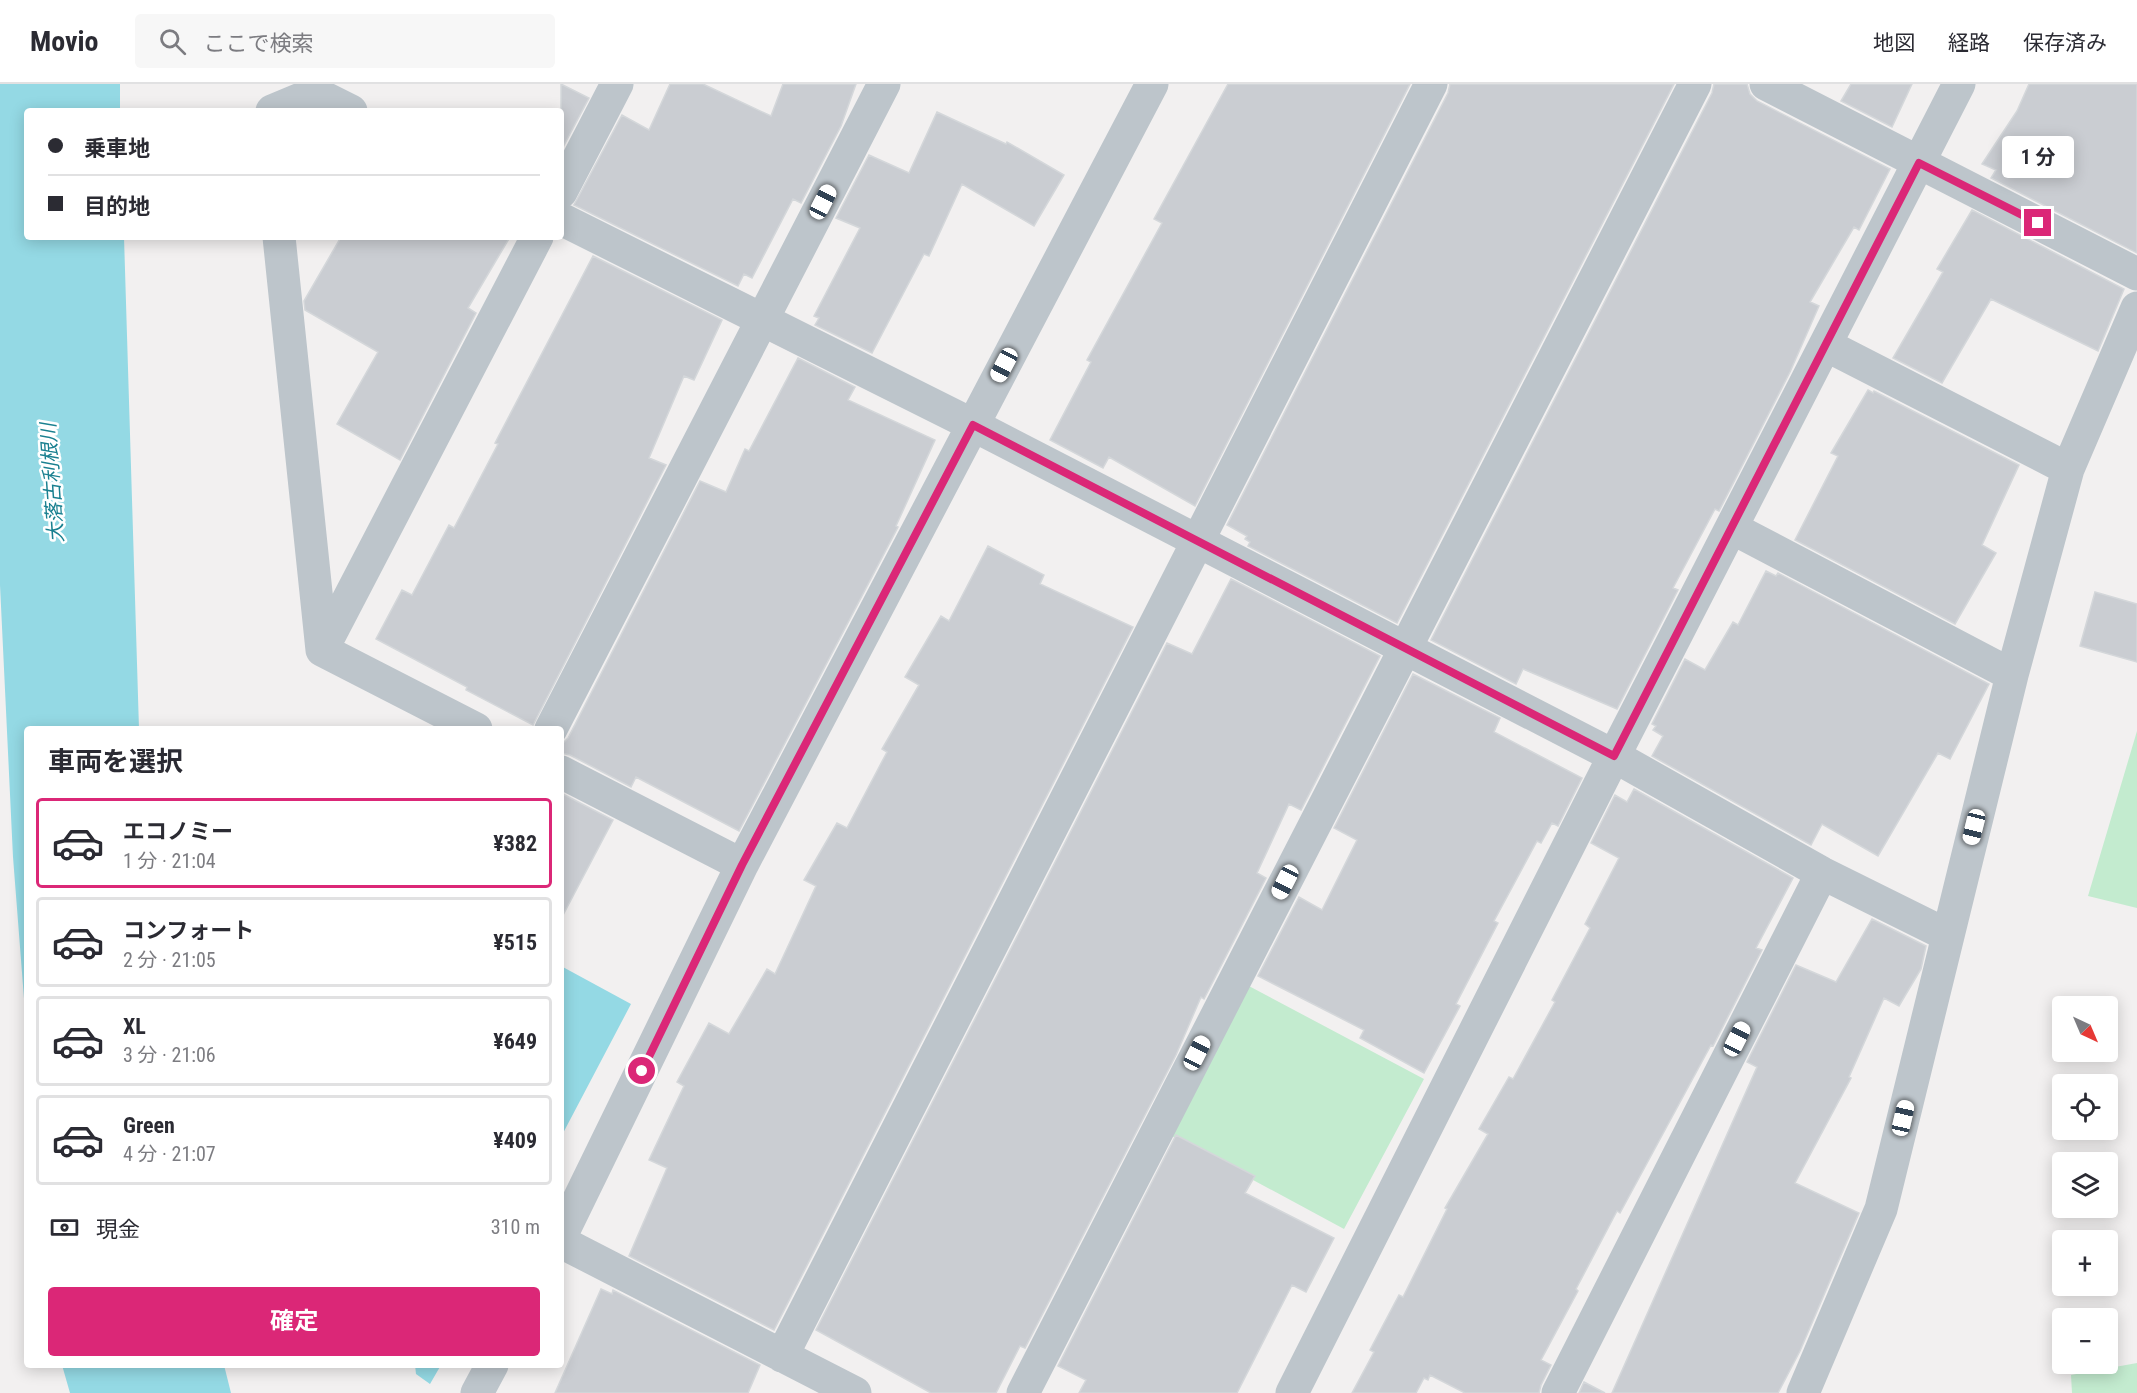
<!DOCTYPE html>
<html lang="ja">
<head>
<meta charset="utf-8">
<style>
  :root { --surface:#fff; --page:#f7f7f7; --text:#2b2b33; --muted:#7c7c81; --line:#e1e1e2; --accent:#db2777 }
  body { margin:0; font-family:"Roboto Condensed","Noto Sans JP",sans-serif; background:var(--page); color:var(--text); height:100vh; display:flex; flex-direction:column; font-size:22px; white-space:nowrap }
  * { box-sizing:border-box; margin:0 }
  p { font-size:20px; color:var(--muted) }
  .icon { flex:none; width:33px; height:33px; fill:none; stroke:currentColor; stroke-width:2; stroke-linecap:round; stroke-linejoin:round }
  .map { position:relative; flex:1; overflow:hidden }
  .panel { position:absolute; left:24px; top:642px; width:540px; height:642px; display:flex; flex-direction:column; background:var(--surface); border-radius:6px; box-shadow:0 3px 15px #0003 }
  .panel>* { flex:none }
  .hud { position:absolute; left:24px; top:24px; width:540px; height:132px; border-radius:6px; box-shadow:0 3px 15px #0003; display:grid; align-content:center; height:132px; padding:0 24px; background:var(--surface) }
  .needle { width:39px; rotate:136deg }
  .controls { position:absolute; left:2052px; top:912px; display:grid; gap:12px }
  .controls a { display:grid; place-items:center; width:66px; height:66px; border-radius:6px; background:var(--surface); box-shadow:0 3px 15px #0003; font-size:30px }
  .end { position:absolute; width:27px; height:27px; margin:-14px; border:8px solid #db2777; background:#fff; box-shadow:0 0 0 3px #fff }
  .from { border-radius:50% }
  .bubble { position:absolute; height:42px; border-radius:6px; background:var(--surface); box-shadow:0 3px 15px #0003; font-size:20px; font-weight:700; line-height:42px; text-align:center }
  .car { position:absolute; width:18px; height:36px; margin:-18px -9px; border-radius:8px; box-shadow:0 0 4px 2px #0007; background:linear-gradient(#fff 24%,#345 0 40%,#fff 0 76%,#345 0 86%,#fff 0) }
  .hud b { display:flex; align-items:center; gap:21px; height:57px; font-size:22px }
  .hud b+b { border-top:2px solid var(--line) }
  .hud i { width:15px; height:15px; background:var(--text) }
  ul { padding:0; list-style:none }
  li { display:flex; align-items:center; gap:18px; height:90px; margin:0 12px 9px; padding:0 12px; border:3px solid var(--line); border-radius:6px }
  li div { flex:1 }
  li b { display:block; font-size:22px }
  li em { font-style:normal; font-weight:700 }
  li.selected { border-color:var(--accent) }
  li>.icon { width:54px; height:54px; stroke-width:1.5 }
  h2 { padding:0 24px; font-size:27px; line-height:72px }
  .pay { display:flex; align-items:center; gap:15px; height:66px; padding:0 24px; font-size:22px }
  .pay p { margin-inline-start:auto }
  .action { display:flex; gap:12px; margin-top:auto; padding:12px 24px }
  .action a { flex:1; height:69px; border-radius:6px; background:var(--accent); color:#fff; font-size:24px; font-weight:700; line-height:69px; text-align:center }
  header { display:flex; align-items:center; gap:36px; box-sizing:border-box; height:84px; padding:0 30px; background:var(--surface); border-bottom:2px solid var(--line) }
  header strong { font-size:28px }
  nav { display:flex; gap:33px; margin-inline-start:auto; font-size:21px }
  .search { width:420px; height:54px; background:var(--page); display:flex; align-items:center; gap:15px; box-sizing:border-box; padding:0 21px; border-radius:6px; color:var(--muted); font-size:22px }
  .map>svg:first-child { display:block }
  .green { fill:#c3ebcf }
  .water { fill:#94d9e4 }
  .building { fill:#cacdd2; stroke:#d4d7da; stroke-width:1.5 }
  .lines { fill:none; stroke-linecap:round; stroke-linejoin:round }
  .minor { stroke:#bdc5cb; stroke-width:33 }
  .route { stroke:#db2777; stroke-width:8 }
  .labels { text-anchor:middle; stroke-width:5; stroke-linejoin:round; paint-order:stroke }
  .water-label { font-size:20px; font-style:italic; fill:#198090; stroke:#fff }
</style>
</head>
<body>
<header>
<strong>Movio</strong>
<div class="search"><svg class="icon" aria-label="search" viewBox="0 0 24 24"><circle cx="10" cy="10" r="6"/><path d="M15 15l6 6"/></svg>ここで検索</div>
<nav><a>地図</a><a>経路</a><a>保存済み</a></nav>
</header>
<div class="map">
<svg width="2137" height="1309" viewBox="0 0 2137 1309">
  <rect width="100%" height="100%" fill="#f2f0f0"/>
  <path class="green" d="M2137,647v177l-49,-12z
    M1247,901l177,94 -80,150 -176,-95z
    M2137,1279v30h-65l-1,-18z"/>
  <path class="water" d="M0,0h120v27h-93v126h97l15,492h-112v308l-14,-180 -13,-272z
    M561,882l70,38 -70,133z
    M62,1281h162l7,28h-161z
    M415,1281h26l-11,19 -14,-10z"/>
  <path class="building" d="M561,0l28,14 -28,53z
    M670,0h33l68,32 12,-32h73l-15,42 -40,77 -8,-4 -41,79 -8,-4 -6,12 -164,-81 48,-90 27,15z
    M1228,0h182l-215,422 -86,-49 -6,11 -53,-28 41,-78 -4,-2 75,-137 -8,-4z
    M1450,0h224l-277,539 -149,-77 2,-4 -5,-3 2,-3 -20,-11 221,-432z
    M1714,0h33l3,10 7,7 133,68 -31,61 -5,-3 -44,75 9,4 -29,66 -71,139 -4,-2 -42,79 5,2 -61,119 -94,-40 -7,15 -85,-44 281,-547z
    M1851,0h61l-20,43 -51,-26z
    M2029,0h108v169l-146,-75 5,-8 -14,-6 35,-53z
    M937,28l69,32 1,-2 57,33 -30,51 -72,-42 -33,72 -5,-2 -52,99 -57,-28 4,-7 -5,-2 46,-88 -24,-10 33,-63 40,18z
    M1972,126l152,79 -26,62 -107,-52 -49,84 -49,-25 50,-86 -6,-3z
    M341,153h169l-42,71 8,5 -76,147 -63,-36 41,-72 -73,-42 -1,-9z
    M593,172l129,64 -28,60 -10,-4 -35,82 17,7 -133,260 -67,-35 1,-3 -91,-48 26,-49 10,5 37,-70 5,3 44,-84 -3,-1z
    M798,274l57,29 -7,13 87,40 -39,86 2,1 -159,304 -103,-54 -5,10 -61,-32 -9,-2v-8l7,-7 132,-257 26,11 19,-43 4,2z
    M1868,306l5,3 1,-2 145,74 -37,80 14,8 -41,71 -160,-84 43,-84 -7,-3z
    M988,462l56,29 -4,9 93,43 -359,703 -145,-74 38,-88 -18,-8 35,-74 -7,-4 32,-59 20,11 38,-65 8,5 41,-88 -12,-6 33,-57 10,5 40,-76 -5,-3 37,-64 -14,-8 36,-61 8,5z
    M1766,487l10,5 2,-3 211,111 -39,75 -12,-6 -60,103 -56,-32 -11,21 -159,-89 11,-20 -10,-6 3,-4 -4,-2 33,-65 20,11 28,-48 5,3z
    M1231,495l149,77 -79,154 -12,-6 -32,69 9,5 -62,121 -3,-2 -25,58 -151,293 -5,-2 -24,47h-65l-115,-63 351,-687 25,11z
    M2095,508l42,12v58l-57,-16z
    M1413,590l87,44 -6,14 88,46 -24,48 -6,-3 -11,20 -4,-2 -43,80 4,2 -42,81 4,2 -36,67 -64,-35 4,-8 -106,-54 41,-79 23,13 35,-70 -23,-12z
    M1634,705l159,89 -37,70 6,2 -49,96 -2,-1 -91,168 -3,-2 -41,78 2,2 -37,69 10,5 -10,20 -2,8h-74l-35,-18 -2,5 -4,-2 -8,15h-64l22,-41 -4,-2 29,-55 4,2 44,-88 -2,-1 43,-74 -9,-5 30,-52 4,2 42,-77 -3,-2 38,-72 -5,-4 34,-66 -28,-15 24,-48 12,7z
    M561,709l52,27 -52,99z
    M1872,835l54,27 -5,23 -22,37 -15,-8 -35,79 2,1 -56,105 64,30 -59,138 -22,42h-166l145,-326 -10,-5 49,-97 40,17z
    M1176,1051l79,41 -10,17 89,45 -28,54 -14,-7 -55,108h-158l7,-13 -28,-14z
    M601,1205l11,5 1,-4 147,75 -12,28h-193z
    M1584,1298l21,11h-26z"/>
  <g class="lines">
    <path class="minor" d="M1766,0l371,190
      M272,27l43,-18 36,18
      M561,108l56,-108
      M561,135l412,206 641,331 208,117 125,62
      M279,153l43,413
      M1826,261l242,124
      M1732,444l280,147
      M476,645l-154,-79 215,-413
      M551,645l333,-645
      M561,688l181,93
      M561,1152l181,-371 410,-781
      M561,1158l294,151
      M782,1272l649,-1272
      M477,1309l15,-28
      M1023,1309l672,-1309
      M1292,1309l322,-637 345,-672
      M1558,1309l264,-520
      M1803,1309l78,-184 131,-534 56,-206 69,-161"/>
  </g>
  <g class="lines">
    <path class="route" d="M642,987l100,-206 231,-440 641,331 305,-593 119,60"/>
  </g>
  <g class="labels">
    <g class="water-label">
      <text transform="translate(52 399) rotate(-94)" y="7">大落古利根川</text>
    </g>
  </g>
</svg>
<div class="controls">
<a><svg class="needle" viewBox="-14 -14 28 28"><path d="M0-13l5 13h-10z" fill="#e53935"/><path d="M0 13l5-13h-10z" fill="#7c7c81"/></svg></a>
<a><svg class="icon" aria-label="locate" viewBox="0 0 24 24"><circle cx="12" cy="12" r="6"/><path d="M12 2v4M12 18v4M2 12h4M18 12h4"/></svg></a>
<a><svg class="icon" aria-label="layers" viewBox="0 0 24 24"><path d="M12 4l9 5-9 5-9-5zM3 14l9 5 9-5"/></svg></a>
<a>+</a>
<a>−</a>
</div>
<i class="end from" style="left:642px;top:987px"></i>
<i class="end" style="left:2038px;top:139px"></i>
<div class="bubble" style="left:2002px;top:52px;width:72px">1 分</div>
<i class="car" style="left:823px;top:118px;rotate:27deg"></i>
<i class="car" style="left:1004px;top:281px;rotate:208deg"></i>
<i class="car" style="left:1974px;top:743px;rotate:194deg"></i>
<i class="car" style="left:1285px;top:798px;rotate:207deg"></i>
<i class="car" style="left:1737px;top:955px;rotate:27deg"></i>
<i class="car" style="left:1197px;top:969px;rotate:27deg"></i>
<i class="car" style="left:1903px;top:1034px;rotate:13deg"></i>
<div class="hud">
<b><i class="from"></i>乗車地</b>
<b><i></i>目的地</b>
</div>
<section class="panel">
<h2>車両を選択</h2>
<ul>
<li class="selected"><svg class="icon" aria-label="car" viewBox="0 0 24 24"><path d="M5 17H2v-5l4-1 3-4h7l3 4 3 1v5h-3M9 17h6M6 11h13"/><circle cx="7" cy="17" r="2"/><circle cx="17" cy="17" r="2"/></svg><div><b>エコノミー</b><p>1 分 · 21:04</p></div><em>¥382</em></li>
<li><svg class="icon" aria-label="car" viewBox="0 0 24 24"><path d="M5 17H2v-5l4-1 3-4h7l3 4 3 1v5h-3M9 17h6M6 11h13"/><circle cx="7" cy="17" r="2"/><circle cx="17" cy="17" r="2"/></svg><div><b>コンフォート</b><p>2 分 · 21:05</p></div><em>¥515</em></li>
<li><svg class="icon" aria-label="car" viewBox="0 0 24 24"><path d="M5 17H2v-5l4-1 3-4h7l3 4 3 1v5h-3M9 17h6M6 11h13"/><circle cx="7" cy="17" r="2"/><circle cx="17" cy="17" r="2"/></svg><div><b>XL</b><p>3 分 · 21:06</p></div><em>¥649</em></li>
<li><svg class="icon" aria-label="car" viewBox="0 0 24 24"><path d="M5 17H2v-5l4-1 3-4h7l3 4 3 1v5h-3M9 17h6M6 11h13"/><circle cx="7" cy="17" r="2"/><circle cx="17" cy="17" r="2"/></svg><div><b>Green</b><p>4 分 · 21:07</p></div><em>¥409</em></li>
</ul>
<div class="pay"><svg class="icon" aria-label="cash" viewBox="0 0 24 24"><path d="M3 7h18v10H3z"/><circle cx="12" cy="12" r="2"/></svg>現金<p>310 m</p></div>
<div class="action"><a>確定</a></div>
</section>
</div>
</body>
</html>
